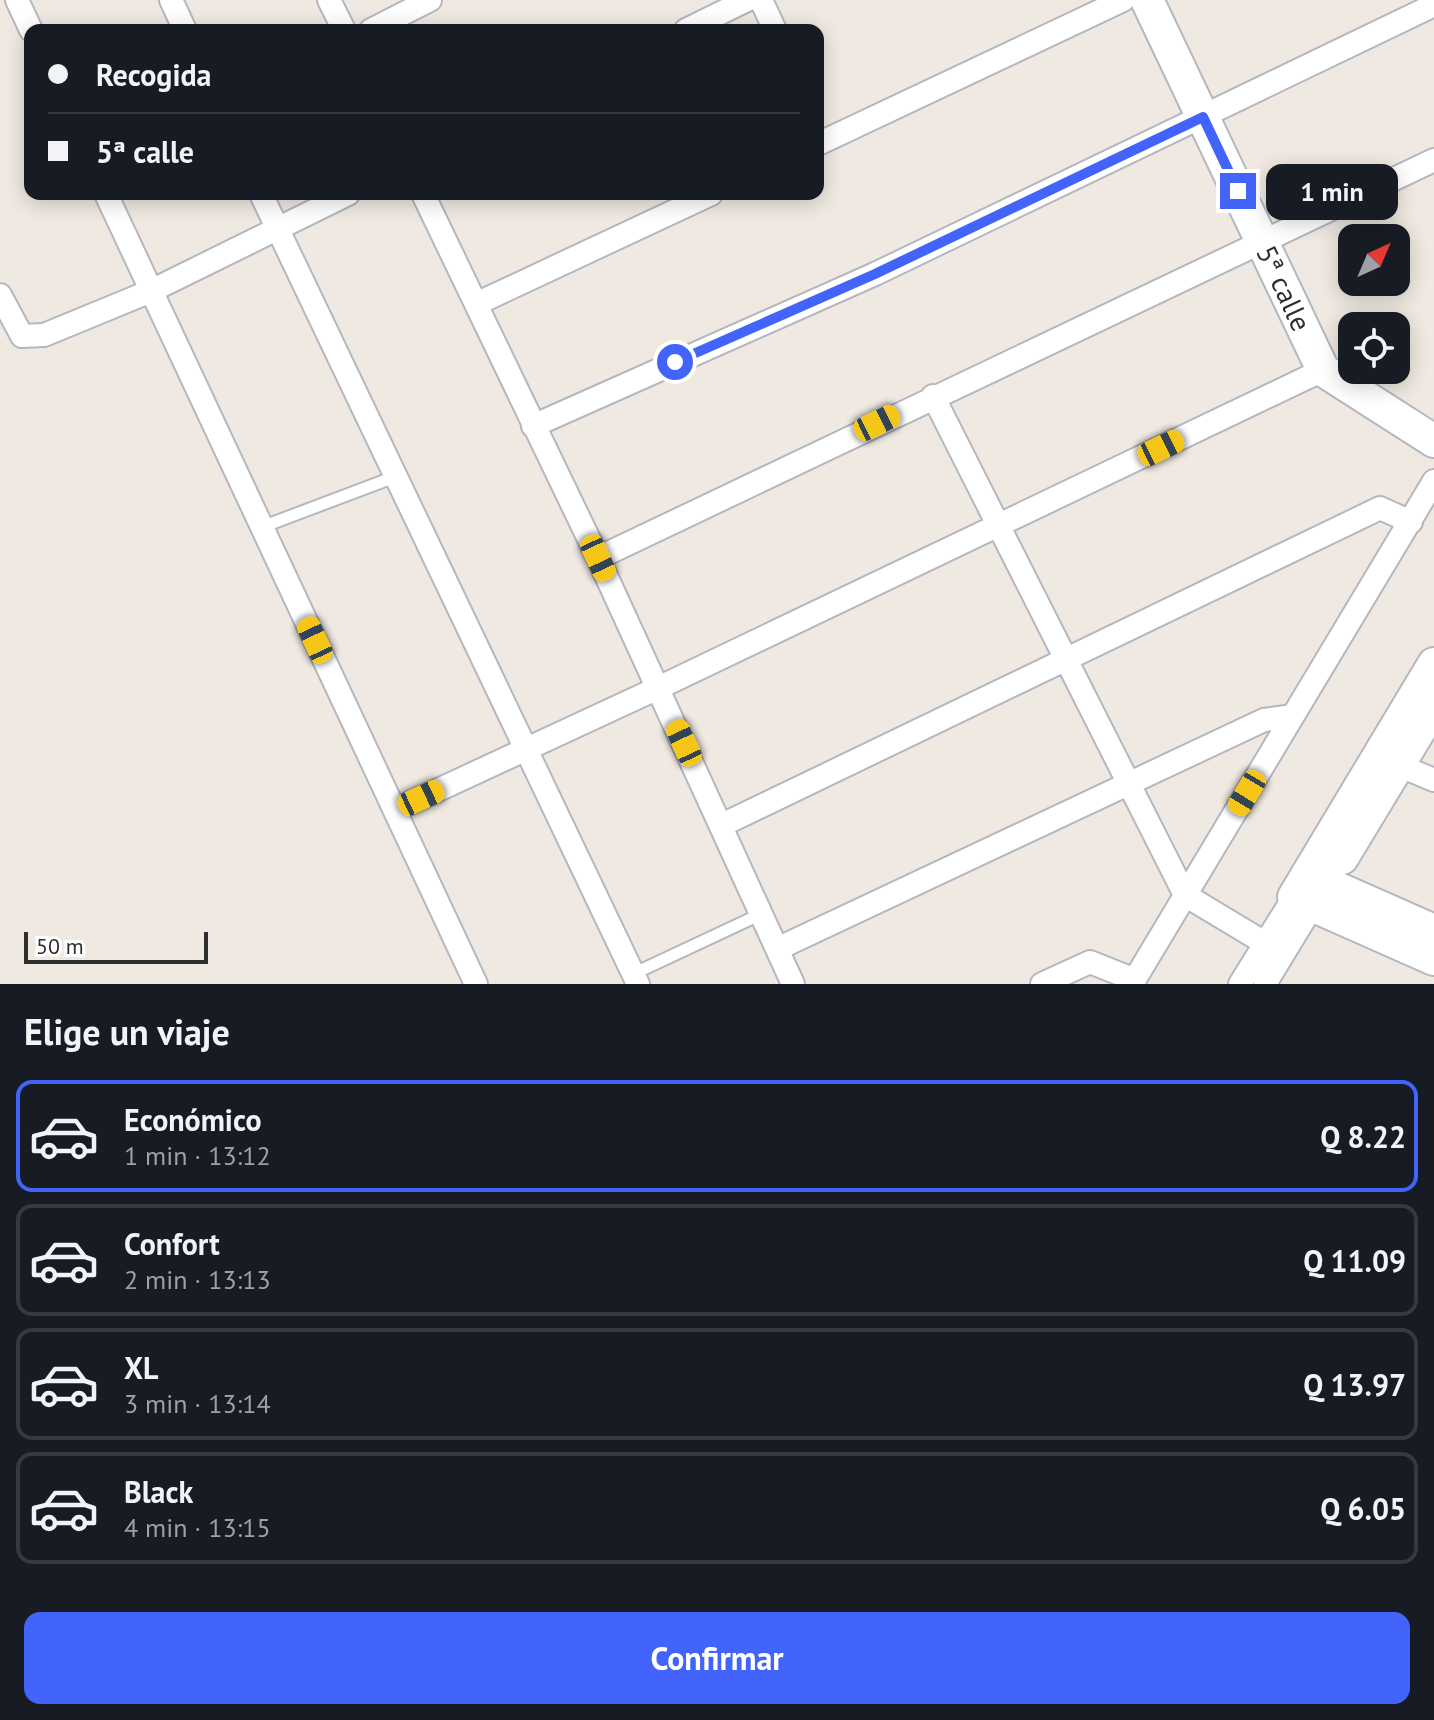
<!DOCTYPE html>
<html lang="es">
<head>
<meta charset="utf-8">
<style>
  :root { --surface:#171b24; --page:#242831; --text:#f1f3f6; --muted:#9ea1a6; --line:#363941; --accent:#4264fb }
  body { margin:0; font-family:"PT Sans",sans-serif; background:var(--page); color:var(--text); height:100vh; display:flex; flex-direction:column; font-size:30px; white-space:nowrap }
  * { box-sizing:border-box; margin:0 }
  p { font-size:26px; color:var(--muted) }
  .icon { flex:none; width:44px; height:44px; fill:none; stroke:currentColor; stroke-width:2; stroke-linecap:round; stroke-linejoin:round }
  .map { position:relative; height:984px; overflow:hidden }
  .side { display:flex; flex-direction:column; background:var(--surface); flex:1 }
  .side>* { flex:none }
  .top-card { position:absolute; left:24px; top:24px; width:800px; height:176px; border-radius:16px; box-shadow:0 4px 20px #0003; display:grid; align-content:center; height:176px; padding:0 24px; background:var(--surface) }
  .needle { width:52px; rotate:44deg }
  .tools { position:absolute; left:1338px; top:224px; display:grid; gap:16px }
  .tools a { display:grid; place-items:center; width:72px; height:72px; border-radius:16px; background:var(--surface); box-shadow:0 4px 20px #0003; font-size:40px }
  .scale { position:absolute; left:24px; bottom:20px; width:184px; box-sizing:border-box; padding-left:8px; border:4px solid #2e2e2e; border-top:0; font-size:22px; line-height:28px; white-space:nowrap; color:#2e2e2e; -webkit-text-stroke:6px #fff; paint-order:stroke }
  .end { position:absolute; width:36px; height:36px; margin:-18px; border:10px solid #4264fb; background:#fff; box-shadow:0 0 0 4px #fff }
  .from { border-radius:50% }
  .bubble { position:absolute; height:56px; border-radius:16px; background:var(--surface); box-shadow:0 4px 20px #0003; font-size:26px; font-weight:800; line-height:56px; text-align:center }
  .car { position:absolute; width:24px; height:48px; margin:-24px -12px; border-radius:10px; box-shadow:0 0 6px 2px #0007; background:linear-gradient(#f5c518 24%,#345 0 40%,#f5c518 0 76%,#345 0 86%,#f5c518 0) }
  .top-card b { display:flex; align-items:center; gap:28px; height:76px; font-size:30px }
  .top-card b+b { border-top:2px solid var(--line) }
  .top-card i { width:20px; height:20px; background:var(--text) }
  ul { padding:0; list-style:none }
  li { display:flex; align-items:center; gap:24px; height:112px; margin:0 16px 12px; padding:0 8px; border:4px solid var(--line); border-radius:16px }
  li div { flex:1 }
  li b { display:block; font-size:30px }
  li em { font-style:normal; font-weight:800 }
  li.selected { border-color:var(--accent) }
  li>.icon { width:72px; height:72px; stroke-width:1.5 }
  h2 { padding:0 24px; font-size:36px; line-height:96px }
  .button { display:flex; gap:16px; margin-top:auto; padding:16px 24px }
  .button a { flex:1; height:92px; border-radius:16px; background:var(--accent); color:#fff; font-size:32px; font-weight:800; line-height:92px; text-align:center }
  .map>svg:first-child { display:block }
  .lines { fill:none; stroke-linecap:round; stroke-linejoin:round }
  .lane-casing { stroke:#b4b7c1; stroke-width:15 }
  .street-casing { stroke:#b4b7c1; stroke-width:26 }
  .secondary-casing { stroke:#b4b7c1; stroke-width:36 }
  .lane { stroke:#fff; stroke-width:11 }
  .street { stroke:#fff; stroke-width:22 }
  .secondary { stroke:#fff; stroke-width:32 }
  .route { stroke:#4264fb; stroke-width:10 }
  .labels { text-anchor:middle; stroke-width:7; stroke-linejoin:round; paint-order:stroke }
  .street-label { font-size:28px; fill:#2e2e2e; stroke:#fff }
</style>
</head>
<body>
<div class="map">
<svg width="1434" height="984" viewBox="0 0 1434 984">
  <rect width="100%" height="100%" fill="#efe9e1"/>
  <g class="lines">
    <g class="lane-casing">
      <path id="lane" d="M262,527l135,-51
        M633,974l128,-60"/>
    </g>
    <g class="street-casing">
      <path id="street" d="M17,0l14,30
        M171,0l14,30
        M329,0l15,30
        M761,0l14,30
        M371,30l59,-30
        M686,30l61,-30
        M818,144l305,-144
        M106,194l370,790
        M261,194l377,790
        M423,194l175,364 195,426
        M0,295l22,41 22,-1 107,-44 197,-97
        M476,304l235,-110
        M933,396l252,499 98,59
        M533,426l342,-152 559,-269
        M598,558l836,-398
        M1398,765l36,15
        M395,810l263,-122 665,-318
        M722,825l658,-317 31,14
        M777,949l487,-229 29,-4
        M1042,984l48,-22 45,18
        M1132,984l302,-503
        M1240,984l54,-87
        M1265,984l48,-79"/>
    </g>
    <g class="secondary-casing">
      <path id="secondary" d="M1147,0l176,370 111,71
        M1434,664l-140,233 140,62
        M1342,858l92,-152
        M1307,875l127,56"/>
    </g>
    <use href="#lane" class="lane"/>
    <use href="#street" class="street"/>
    <use href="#secondary" class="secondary"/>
  </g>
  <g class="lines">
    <path class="route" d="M675,362l200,-88 328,-157 35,74"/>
  </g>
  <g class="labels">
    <g class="street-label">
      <text transform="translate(1284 288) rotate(65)" y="10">5ª calle</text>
    </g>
  </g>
</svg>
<div class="tools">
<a><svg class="needle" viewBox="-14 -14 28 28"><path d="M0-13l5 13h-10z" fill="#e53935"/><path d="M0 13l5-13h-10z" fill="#9ea1a6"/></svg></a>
<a><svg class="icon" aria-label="locate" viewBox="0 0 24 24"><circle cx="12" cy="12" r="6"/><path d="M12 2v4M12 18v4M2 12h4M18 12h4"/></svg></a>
</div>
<div class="scale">50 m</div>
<i class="end from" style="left:675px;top:362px"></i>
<i class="end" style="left:1238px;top:191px"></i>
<div class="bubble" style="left:1266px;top:164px;width:132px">1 min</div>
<i class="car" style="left:877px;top:423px;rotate:64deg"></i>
<i class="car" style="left:1161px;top:448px;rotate:64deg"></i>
<i class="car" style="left:598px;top:558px;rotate:155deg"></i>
<i class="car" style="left:315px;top:640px;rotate:335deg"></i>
<i class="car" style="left:684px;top:743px;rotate:335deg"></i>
<i class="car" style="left:1247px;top:793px;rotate:211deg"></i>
<i class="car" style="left:421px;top:798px;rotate:65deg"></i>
<div class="top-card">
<b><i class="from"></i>Recogida</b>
<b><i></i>5ª calle</b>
</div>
</div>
<section class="side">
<h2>Elige un viaje</h2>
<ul>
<li class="selected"><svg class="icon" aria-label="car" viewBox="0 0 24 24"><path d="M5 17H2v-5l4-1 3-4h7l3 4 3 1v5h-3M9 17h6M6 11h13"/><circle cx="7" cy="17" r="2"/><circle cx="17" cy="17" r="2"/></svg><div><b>Económico</b><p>1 min · 13:12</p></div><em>Q 8.22</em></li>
<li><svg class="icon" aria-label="car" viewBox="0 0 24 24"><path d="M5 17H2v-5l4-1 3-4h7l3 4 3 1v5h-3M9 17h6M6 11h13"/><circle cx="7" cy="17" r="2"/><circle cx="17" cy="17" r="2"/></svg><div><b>Confort</b><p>2 min · 13:13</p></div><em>Q 11.09</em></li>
<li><svg class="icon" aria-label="car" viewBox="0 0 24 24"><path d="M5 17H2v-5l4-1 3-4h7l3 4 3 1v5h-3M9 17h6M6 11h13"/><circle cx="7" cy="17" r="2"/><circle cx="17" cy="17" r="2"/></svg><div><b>XL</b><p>3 min · 13:14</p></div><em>Q 13.97</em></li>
<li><svg class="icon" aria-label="car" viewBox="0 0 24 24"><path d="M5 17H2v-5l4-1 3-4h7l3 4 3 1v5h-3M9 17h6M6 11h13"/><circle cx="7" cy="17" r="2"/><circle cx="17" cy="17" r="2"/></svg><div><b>Black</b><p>4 min · 13:15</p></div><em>Q 6.05</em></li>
</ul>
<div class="button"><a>Confirmar</a></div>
</section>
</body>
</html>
